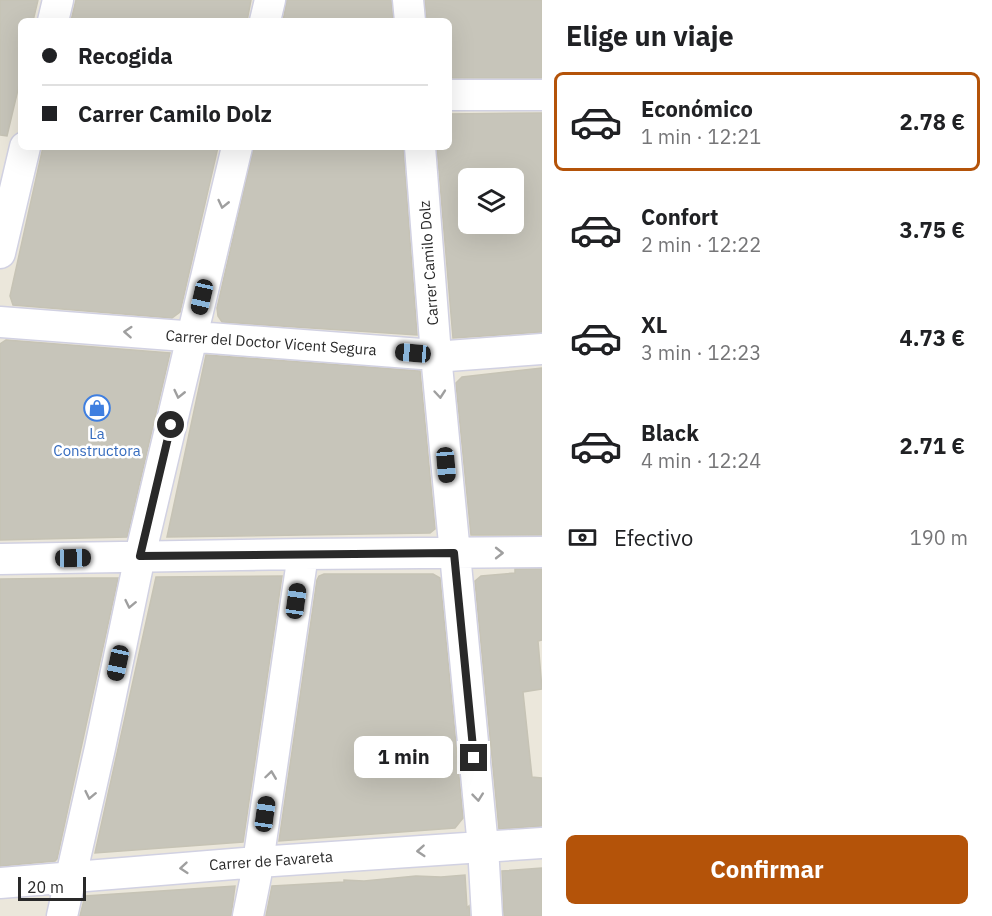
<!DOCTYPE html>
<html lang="es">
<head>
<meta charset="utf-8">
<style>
  :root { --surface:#fff; --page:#f6f6f6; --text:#202124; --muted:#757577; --line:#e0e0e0; --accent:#b45309 }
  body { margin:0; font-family:"IBM Plex Sans",sans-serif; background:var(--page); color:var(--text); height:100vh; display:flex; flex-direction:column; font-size:22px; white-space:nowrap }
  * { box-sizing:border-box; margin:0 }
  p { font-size:20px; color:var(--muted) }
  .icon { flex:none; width:33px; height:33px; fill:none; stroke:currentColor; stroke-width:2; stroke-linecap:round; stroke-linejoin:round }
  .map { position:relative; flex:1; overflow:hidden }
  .side { display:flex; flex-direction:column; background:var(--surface); width:450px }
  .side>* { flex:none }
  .banner { position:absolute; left:18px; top:18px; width:434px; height:132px; border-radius:9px; box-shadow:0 6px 24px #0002; display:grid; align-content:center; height:132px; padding:0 24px; background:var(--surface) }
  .controls { position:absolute; left:458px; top:168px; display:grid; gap:12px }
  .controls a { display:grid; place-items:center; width:66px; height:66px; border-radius:9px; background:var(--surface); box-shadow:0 6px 24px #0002; font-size:30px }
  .scale { position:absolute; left:18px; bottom:15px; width:68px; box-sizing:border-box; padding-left:6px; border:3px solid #292929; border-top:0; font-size:16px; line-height:21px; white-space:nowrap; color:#292929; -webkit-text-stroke:4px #fff; paint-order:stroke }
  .end { position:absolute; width:27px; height:27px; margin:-14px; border:8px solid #292929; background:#fff; box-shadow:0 0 0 3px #fff }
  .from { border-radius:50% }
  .bubble { position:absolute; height:42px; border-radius:9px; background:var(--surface); box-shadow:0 6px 24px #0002; font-size:20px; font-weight:700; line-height:42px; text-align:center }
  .car { position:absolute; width:18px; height:36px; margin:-18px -9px; border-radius:8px; box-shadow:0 0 4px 2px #0007; background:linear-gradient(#222 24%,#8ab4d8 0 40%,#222 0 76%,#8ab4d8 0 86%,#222 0) }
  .banner b { display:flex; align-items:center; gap:21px; height:57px; font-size:22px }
  .banner b+b { border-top:2px solid var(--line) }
  .banner i { width:15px; height:15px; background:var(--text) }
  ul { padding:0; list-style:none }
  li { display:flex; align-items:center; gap:18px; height:99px; margin:0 12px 9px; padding:0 12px; border:3px solid transparent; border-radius:9px }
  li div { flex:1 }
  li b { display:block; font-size:22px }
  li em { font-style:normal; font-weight:700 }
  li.current { border-color:var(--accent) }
  li>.icon { width:54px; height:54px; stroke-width:1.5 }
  h2 { padding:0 24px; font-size:27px; line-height:72px }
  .pay { display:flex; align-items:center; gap:15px; height:66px; padding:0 24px; font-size:22px }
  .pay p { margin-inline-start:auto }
  .button { display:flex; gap:12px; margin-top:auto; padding:12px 24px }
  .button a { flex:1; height:69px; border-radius:9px; background:var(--accent); color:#fff; font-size:24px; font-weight:700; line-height:69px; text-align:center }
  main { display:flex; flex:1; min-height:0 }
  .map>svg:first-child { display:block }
  .building { fill:#c7c5ba; stroke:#c6c3b5; stroke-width:1.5; fill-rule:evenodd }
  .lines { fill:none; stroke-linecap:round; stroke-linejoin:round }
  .minor-casing { stroke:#d1d1e2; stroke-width:33 }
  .minor { stroke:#fff; stroke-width:30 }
  .oneway { stroke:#9f9f9f }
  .route { stroke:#292929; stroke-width:8 }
  .labels { text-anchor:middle; stroke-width:5; stroke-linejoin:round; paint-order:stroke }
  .street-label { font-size:15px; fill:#292929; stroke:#fff }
  .shop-label { font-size:15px; fill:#366cbe; stroke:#fff }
</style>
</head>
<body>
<main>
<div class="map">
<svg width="542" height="916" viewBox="0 0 542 916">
  <rect width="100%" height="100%" fill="#ebe7db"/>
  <path class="building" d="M0,0h38l-5,21h-12v56l-14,59 -7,-1z
    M76,0h175l-4,21h-176z
    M287,0h104l2,21h-110z
    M425,0h117v78h-94v-57h-21z
    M542,113v219l-89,6 -16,-191h11v-33zM468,178h45v46h-45z
    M43,147h175l-38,165 -8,6 -159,-13 -3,-9z
    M254,147h149l14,188 -195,-13 -4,-6 -1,-8z
    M6,340l164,13 -43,184 -127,3v-196z
    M206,355l214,16 15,158 -5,4 -263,4z
    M542,368v167h-71l-15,-152 6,-6z
    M515,569h27v71l-4,1 4,48 -19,3 9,85 10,1v48l-43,3 -24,-248 6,-5 34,-3z
    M324,574h109l7,4 23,240 -8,10 -176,13 38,-261 2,-4z
    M282,576l-39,266 -148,11 61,-276z
    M85,578h33l-61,281 -2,2 -55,5v-287z
    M542,868v48h-38l-2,-45z
    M465,875l2,33 2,-2 1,10h-204l6,-30 72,-4v-2l20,1 52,-5 25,1z
    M235,886l-4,30h-151l5,-20z"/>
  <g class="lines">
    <g class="minor-casing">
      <path id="minor" d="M408,0l2,21
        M53,21l5,-21
        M265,21l5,-21
        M448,95h94
        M420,147l16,208 47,492 4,69
        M0,253l25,-106
        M0,322l448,34 94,-7
        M0,559l303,-5 239,-2
        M0,883l258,-21 284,-19
        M62,916l38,-168 40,-192 97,-409
        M248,916l8,-40 47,-322"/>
    </g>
    <use href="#minor" class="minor"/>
  </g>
  <defs><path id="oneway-chevron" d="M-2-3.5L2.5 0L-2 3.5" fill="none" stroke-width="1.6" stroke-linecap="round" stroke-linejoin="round" transform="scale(1.5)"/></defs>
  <g class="oneway">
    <use href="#oneway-chevron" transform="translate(223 204) rotate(103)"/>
    <use href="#oneway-chevron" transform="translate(128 332) rotate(-176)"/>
    <use href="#oneway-chevron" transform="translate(179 394) rotate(103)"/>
    <use href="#oneway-chevron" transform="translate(440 394) rotate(85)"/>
    <use href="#oneway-chevron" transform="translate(499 553)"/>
    <use href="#oneway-chevron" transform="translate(130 604) rotate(102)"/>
    <use href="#oneway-chevron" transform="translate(271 775) rotate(-82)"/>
    <use href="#oneway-chevron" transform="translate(90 795) rotate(102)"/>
    <use href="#oneway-chevron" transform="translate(478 797) rotate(84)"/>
    <use href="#oneway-chevron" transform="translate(421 851) rotate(176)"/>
    <use href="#oneway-chevron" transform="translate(184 868) rotate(175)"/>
  </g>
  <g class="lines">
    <path class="route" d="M171,425l-31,131 314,-3 20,205"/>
  </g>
  <defs>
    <g id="shop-ring" transform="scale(1.35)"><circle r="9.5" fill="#fff" stroke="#3f7fe0" stroke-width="1.5"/><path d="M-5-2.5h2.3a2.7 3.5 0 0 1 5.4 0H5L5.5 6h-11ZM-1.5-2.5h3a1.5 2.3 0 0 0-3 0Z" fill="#3f7fe0"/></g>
  </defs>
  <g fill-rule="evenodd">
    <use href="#shop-ring" x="97" y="408"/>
  </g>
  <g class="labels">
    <g class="street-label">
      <text transform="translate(429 263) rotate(-94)" y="5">Carrer Camilo Dolz</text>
      <text transform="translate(271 343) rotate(4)" y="5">Carrer del Doctor Vicent Segura</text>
      <text transform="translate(271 861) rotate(-4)" y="5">Carrer de Favareta</text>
    </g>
    <g class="shop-label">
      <text x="97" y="439">La<tspan x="97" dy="17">Constructora</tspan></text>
    </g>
  </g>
</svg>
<div class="controls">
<a><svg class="icon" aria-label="layers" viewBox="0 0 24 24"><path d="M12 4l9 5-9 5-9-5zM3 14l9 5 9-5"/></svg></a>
</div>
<div class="scale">20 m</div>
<i class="end from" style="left:171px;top:425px"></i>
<i class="end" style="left:474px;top:758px"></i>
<div class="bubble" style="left:354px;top:736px;width:99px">1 min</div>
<i class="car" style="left:202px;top:297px;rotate:193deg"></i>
<i class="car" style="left:413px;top:353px;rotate:275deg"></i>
<i class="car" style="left:446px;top:465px;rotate:175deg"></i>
<i class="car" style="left:73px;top:558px;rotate:89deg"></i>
<i class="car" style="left:296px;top:601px;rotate:8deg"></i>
<i class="car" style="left:118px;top:663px;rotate:192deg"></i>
<i class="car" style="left:265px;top:814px;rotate:8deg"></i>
<div class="banner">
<b><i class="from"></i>Recogida</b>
<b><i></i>Carrer Camilo Dolz</b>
</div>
</div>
<section class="side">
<h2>Elige un viaje</h2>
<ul>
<li class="current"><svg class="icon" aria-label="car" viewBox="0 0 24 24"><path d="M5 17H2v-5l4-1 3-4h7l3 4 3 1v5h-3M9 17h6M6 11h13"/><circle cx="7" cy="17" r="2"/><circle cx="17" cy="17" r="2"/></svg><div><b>Económico</b><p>1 min · 12:21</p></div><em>2.78 €</em></li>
<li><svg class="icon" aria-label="car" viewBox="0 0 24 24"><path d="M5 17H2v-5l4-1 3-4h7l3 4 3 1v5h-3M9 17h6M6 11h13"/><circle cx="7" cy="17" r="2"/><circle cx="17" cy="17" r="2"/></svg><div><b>Confort</b><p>2 min · 12:22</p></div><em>3.75 €</em></li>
<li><svg class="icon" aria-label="car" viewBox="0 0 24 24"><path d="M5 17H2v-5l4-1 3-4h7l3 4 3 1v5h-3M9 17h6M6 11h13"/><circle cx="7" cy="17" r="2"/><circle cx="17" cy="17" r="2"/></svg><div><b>XL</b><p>3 min · 12:23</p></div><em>4.73 €</em></li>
<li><svg class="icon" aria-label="car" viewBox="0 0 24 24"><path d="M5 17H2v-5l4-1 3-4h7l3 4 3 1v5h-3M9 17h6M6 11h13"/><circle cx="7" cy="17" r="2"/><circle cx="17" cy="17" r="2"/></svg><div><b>Black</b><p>4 min · 12:24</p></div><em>2.71 €</em></li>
</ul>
<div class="pay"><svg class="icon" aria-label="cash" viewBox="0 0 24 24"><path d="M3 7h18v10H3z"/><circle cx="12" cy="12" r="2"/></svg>Efectivo<p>190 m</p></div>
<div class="button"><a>Confirmar</a></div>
</section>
</main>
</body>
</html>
